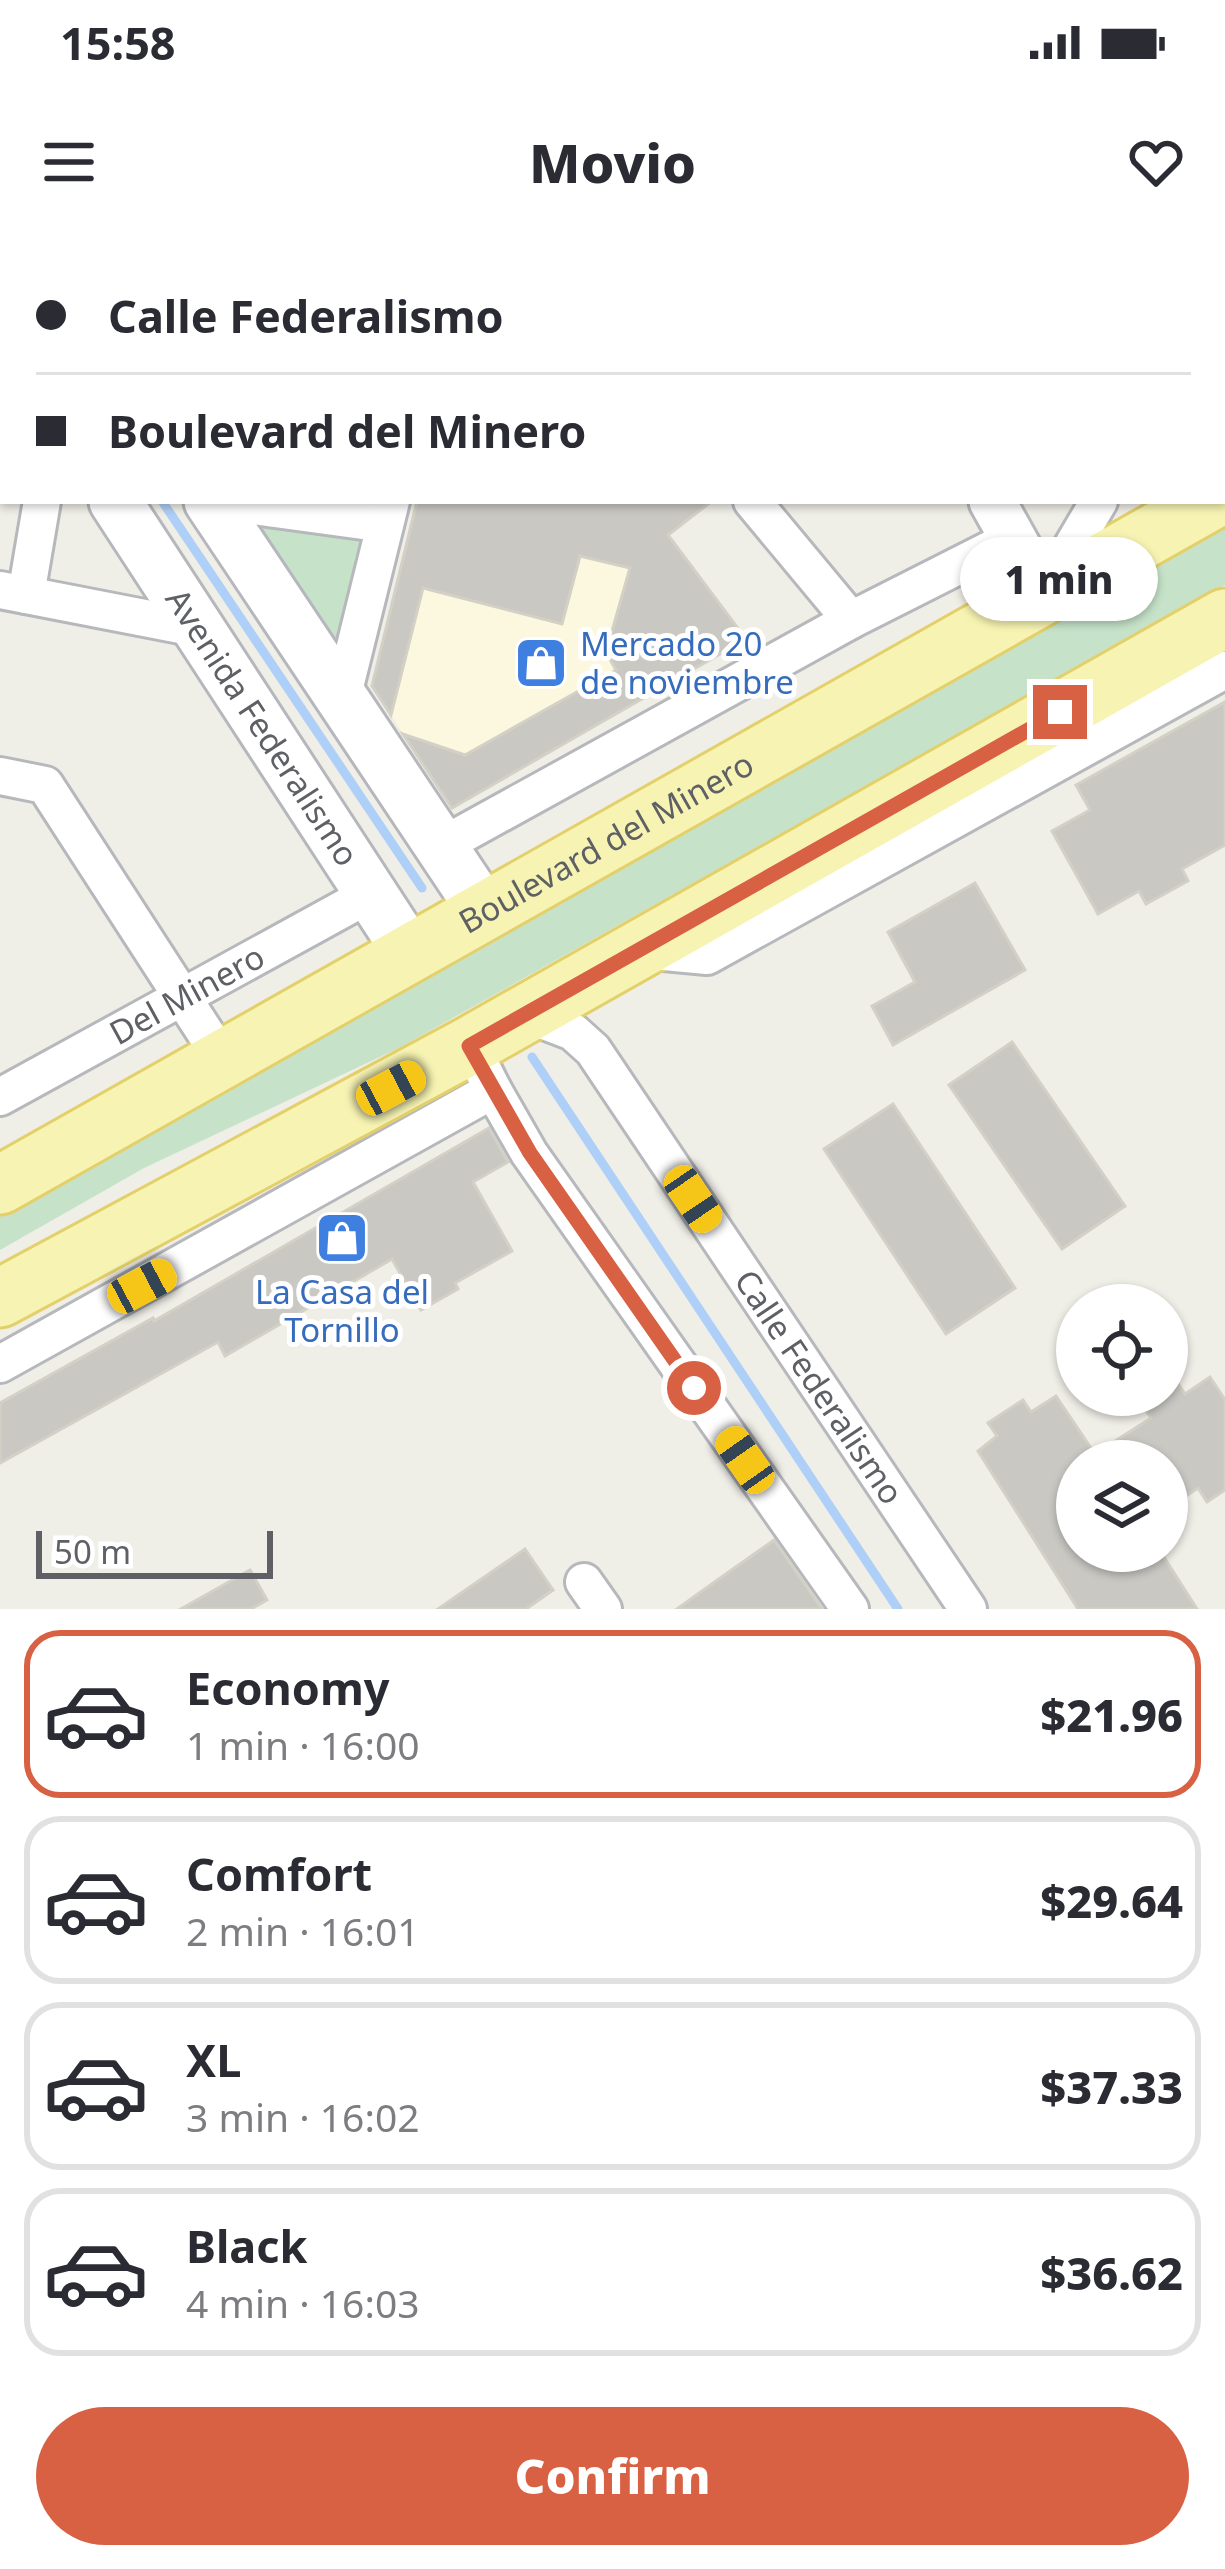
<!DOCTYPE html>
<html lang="en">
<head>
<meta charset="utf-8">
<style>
  :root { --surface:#fff; --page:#f2f2f3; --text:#2b2b33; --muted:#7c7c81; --line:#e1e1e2; --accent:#d86043 }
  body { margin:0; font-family:"Noto Sans",sans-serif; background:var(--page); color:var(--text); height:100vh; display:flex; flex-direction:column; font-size:45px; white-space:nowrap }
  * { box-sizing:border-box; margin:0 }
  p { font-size:39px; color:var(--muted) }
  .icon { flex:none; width:66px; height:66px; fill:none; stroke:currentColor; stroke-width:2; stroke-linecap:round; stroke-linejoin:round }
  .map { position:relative; height:1369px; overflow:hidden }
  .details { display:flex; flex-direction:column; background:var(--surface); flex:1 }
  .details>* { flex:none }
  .hud { position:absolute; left:0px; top:0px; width:1227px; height:264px; box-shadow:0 3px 9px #0004; display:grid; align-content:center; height:264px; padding:0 36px; background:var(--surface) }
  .fabs { position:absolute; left:1056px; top:1044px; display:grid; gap:24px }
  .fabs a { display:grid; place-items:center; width:132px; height:132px; border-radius:50%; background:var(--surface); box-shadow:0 3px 9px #0004; font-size:60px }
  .scale { position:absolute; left:36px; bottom:30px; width:237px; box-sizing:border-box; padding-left:12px; border:6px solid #5e6065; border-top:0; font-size:33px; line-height:42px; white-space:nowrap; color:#5e6065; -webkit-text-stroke:9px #fff; paint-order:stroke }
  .end { position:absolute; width:54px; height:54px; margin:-27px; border:15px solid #d86043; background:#fff; box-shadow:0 0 0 6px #fff }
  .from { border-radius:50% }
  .bubble { position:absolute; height:84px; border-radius:42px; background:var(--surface); box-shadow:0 3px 9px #0004; font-size:39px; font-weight:800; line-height:84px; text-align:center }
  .car { position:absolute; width:36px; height:72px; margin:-36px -18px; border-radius:15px; box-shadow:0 0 9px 3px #0007; background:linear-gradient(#f5c518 24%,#345 0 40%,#f5c518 0 76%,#345 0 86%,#f5c518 0) }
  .hud b { display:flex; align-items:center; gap:42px; height:114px; font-size:45px }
  .hud b+b { border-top:3px solid var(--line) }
  .hud i { width:30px; height:30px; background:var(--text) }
  ul { padding:21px 0 0; list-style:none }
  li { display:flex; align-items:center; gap:36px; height:168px; margin:0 24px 18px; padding:0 12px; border:6px solid var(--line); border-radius:36px }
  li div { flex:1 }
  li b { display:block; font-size:45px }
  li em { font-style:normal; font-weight:800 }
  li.active { border-color:var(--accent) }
  li>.icon { width:108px; height:108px; stroke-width:1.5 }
  .primary-button { display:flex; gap:24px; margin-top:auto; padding:24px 36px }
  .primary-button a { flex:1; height:138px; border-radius:72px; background:var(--accent); color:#fff; font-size:48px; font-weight:800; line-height:138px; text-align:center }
  .status { display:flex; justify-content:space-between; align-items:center; height:84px; padding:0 60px; background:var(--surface); direction:ltr }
  .status svg { height:33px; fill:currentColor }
  header { display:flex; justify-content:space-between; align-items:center; height:156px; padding:0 36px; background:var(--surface); font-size:54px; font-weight:800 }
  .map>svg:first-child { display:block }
  .commercial { fill:#fbf8df }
  .green { fill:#c6e3c9 }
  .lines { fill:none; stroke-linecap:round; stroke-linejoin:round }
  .stream { stroke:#aecff7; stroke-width:9 }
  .building { fill:#cac8c3; stroke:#d3d0c5; stroke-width:3 }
  .minor-casing { stroke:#b6b8bc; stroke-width:42 }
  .tertiary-casing { stroke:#b6b8bc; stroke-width:51 }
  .secondary-casing { stroke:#b5b7bc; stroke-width:57 }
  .primary-casing { stroke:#e4d06a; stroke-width:63 }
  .minor { stroke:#fff; stroke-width:36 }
  .tertiary { stroke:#fff; stroke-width:45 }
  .secondary { stroke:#fff; stroke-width:51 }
  .primary { stroke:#f7f4b3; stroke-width:57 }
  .route { stroke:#d86043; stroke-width:15 }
  .labels { text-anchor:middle; stroke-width:10; stroke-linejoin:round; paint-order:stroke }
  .shop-label { font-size:33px; fill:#366cbe; stroke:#fff; text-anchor:start }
  .street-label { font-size:33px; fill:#5e6065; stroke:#fff }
</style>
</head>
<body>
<div class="status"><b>15:58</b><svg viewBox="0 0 49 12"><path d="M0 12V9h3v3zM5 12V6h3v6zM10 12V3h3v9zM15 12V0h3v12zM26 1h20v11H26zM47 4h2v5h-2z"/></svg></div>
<header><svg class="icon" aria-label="menu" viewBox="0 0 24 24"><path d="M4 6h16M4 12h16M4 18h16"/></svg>Movio<svg class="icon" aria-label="heart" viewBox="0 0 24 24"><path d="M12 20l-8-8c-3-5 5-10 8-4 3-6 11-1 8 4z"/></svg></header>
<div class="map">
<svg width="1225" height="1369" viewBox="0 0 1225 1369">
  <rect width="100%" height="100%" fill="#efeee7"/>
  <path class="commercial" d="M417,261h295l-44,35 78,103 -294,169 -80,-122z"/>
  <path class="green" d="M1225,276v69l-824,462 -257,121 -144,82v-34z
    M250,280l116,20 -29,108z"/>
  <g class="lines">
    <path class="stream" d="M0,20l3,4
      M162,261l260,387
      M532,817l366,552"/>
  </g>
  <path class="building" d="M417,261h295l-44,34 78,104 -294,169 -49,-74 62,21 151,-85 -10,-18 24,-84 -50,-12 -18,68 -139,-36 -32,127 -19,-29z
    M1225,462v143l-43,24 6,12 -42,23 -7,-13 -41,23 -46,-83 38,-21 -14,-25z
    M975,643l50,87 -132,75 -21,-39 43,-24 -27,-50z
    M1012,802l113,164 -63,43 -113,-164z
    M893,864l122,184 -69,46 -122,-185z
    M489,888l19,34 -35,20 39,69 -57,32 3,6 -37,21 -29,-51 -167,97 -7,-14 -218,121v-60l153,-85 1,3z
    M1210,1137l15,23v90l-18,12 -9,-14 -31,21v-48h-90v90h83l37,58h-119l-100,-158 19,-15 -9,-13 35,-23 8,12 25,-16 39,58 56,-36 -9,-13 15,-10h10v-7l10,-6 8,12z
    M774,1300l48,69h-145l39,-28z
    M525,1309l28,41 -27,19h-88z
    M250,1330l17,30 -16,9h-70z"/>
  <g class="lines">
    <g class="minor-casing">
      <g id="minor">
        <path d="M304,0l3,3"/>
        <path d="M782,0l14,3"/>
        <path d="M666,3l1,-3"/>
        <path d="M1224,176l1,-1"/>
        <path d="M217,261l168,23"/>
        <path d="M752,261l99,119"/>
        <path d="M0,350l201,39"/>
        <path d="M1046,351l53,-90"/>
        <path d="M26,355l16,-94"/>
        <path d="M343,455l48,-194"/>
        <path d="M0,536l45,9 178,275"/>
        <path d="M443,605l408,-225 162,-82"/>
        <path d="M643,710l64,6 518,-286"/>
        <path id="s1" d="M526,774l47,18 20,18 375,559"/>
        <path d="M493,850l36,63 321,456"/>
        <path id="s2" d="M0,857l372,-204"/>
        <path d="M0,1124l493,-274 -9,-18"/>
        <path d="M584,1342l19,27"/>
      </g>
    </g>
    <g class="tertiary-casing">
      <path id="tertiary" d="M840,0l1,3
        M992,261l52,93"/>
    </g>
    <g class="secondary-casing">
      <g id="secondary">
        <path d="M34,0l2,3"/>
        <path d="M0,90l3,4"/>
        <path id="s3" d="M115,261l294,451"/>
        <path d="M210,261l274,410"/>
      </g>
    </g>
    <g class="primary-casing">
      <g id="primary">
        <path id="s4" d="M0,945l1211,-684"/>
        <path d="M0,1058l469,-252 756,-428"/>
      </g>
    </g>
    <use href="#minor" class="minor"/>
    <use href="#tertiary" class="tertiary"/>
    <use href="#secondary" class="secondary"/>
    <use href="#primary" class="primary"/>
  </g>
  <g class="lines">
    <path class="route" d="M694,1148l-164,-235 -61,-107 591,-334"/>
  </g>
  <defs>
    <g id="shop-square" transform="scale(2.7)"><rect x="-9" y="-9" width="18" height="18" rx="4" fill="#3f7fe0" stroke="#fff"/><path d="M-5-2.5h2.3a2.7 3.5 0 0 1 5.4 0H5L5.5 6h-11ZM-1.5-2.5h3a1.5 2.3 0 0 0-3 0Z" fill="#fff"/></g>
  </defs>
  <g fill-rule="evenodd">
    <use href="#shop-square" x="541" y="423"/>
    <use href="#shop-square" x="342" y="998"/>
  </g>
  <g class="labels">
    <g class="shop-label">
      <text x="580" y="416">Mercado 20<tspan x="580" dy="38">de noviembre</tspan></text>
      <text x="342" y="1064" text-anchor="middle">La Casa del<tspan x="342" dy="38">Tornillo</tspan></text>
    </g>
    <g class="street-label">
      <text dy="12" stroke="none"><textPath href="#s3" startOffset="270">Avenida Federalismo</textPath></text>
      <text dy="12" stroke="none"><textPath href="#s4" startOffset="696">Boulevard del Minero</textPath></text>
      <text dy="12" stroke="none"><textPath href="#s2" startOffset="213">Del Minero</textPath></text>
      <text dy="12" stroke="none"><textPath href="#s1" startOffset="483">Calle Federalismo</textPath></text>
    </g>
  </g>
</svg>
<div class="fabs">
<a><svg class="icon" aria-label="locate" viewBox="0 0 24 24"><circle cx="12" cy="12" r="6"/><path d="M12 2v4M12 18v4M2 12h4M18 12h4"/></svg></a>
<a><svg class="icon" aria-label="layers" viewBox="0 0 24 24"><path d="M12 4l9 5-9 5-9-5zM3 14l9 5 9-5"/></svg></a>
</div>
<div class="scale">50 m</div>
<i class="end from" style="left:694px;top:1148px"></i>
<i class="end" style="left:1060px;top:472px"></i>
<div class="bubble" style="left:960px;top:297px;width:198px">1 min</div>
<i class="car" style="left:391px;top:848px;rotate:62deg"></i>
<i class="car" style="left:693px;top:959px;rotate:146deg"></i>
<i class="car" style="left:142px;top:1046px;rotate:62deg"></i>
<i class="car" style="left:745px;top:1220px;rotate:325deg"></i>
<div class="hud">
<b><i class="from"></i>Calle Federalismo</b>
<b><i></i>Boulevard del Minero</b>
</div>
</div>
<section class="details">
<ul>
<li class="active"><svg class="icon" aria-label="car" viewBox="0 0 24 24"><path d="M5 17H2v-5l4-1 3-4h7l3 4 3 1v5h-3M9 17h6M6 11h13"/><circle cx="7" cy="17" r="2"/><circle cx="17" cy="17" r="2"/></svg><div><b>Economy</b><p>1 min · 16:00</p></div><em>$21.96</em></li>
<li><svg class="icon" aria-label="car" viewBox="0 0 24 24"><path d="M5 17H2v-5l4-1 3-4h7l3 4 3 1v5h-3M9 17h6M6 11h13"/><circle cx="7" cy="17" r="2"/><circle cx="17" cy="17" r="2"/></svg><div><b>Comfort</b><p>2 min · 16:01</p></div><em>$29.64</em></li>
<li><svg class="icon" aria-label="car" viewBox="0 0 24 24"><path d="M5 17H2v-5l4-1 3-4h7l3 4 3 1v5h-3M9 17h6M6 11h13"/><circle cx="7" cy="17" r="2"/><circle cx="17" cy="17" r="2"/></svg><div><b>XL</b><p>3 min · 16:02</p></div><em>$37.33</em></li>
<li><svg class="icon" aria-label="car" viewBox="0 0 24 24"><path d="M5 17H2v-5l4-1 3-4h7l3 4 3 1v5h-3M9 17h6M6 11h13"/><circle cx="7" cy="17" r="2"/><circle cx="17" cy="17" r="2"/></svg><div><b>Black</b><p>4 min · 16:03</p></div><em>$36.62</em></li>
</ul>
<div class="primary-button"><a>Confirm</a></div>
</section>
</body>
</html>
